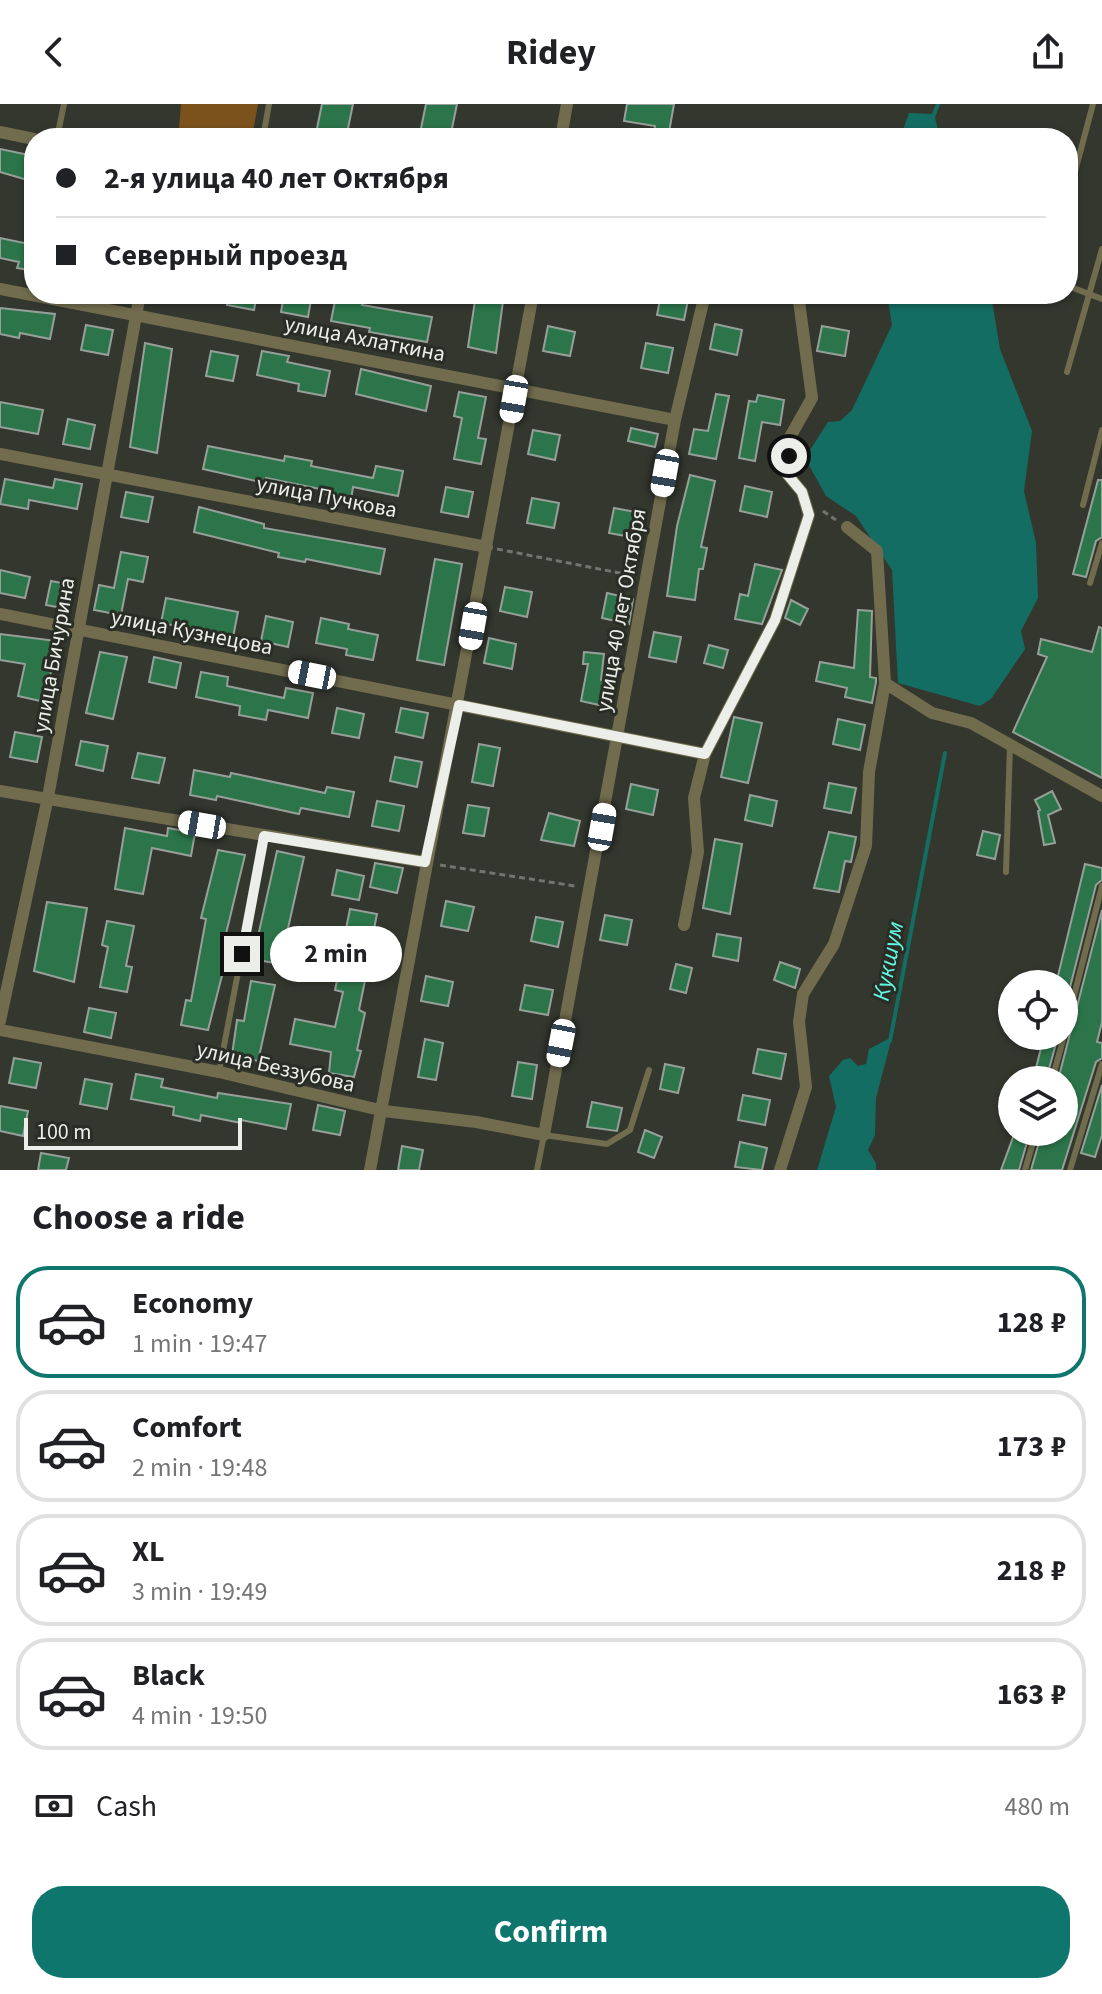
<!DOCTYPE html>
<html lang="en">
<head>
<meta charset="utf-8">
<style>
  :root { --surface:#fff; --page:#f6f6f6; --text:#202124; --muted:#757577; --line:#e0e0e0; --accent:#0f766e }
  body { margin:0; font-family:"Source Sans 3",sans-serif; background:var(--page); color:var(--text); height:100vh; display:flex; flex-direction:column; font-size:30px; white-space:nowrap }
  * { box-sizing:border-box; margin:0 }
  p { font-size:26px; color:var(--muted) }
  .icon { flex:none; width:44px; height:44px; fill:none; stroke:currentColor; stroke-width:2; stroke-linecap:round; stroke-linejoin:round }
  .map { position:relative; height:1066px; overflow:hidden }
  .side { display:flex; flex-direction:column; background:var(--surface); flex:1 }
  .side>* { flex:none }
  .banner { position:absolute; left:24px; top:24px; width:1054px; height:176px; border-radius:32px; box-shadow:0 2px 6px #0004; display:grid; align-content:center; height:176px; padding:0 32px; background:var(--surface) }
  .controls { position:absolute; left:998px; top:866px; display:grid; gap:16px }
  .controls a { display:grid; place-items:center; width:80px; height:80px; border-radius:50%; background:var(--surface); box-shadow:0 2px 6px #0004; font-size:40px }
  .scale { position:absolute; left:24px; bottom:20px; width:218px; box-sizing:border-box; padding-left:8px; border:4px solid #eceee9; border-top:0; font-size:22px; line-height:28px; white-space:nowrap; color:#eceee9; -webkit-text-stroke:6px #292d25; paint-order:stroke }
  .end { position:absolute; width:36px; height:36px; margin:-18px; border:10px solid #eceee9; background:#111; box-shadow:0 0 0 4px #111 }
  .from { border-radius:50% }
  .bubble { position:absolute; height:56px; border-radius:28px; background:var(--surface); box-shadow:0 2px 6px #0004; font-size:26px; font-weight:700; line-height:56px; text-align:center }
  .car { position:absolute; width:24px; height:48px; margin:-24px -12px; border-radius:10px; box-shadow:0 0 6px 2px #0007; background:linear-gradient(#fff 24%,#345 0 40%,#fff 0 76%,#345 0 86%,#fff 0) }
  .banner b { display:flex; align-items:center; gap:28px; height:76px; font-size:30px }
  .banner b+b { border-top:2px solid var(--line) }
  .banner i { width:20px; height:20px; background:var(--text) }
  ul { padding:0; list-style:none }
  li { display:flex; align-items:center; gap:24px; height:112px; margin:0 16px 12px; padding:0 16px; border:4px solid var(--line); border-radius:32px }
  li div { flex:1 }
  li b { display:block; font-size:30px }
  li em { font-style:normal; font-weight:700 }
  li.active { border-color:var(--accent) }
  li>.icon { width:72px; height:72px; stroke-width:1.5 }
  h2 { padding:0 32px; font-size:36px; line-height:96px }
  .pay { display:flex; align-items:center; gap:20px; height:88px; padding:0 32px; font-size:30px }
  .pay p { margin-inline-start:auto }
  .primary-button { display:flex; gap:16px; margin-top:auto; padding:16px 32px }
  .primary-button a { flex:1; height:92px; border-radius:32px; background:var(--accent); color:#fff; font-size:32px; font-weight:700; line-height:92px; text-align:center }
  header { display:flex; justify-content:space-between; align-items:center; height:104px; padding:0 32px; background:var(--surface); font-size:36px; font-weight:700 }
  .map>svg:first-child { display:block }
  .green { fill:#7b521c }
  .water { fill:#146d62 }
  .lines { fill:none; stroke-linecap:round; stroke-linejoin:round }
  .stream { stroke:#146d62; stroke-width:4 }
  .building { fill:#2c754a; stroke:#96a099; stroke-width:2 }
  .path { stroke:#72756d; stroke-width:3; stroke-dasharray:6 4; stroke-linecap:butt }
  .service { stroke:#726c4e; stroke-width:6 }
  .minor { stroke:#726c4e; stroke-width:12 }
  .route { stroke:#eceee9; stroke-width:10 }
  .labels { text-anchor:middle; stroke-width:6; stroke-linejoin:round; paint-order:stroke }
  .street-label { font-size:22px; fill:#eceee9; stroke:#292d25 }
  .water-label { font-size:24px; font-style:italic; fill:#62f7e1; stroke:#292d25 }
</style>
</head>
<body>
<header><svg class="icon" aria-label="back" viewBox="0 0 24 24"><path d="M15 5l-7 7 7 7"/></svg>Ridey<svg class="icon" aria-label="share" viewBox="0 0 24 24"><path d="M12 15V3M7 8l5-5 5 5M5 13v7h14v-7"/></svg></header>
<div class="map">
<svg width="1102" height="1066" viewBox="0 0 1102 1066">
  <rect width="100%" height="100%" fill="#33372e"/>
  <path class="green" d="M181,0h77l-6,33h-64l-9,-8z"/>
  <path class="water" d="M909,9l25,1 6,24h-40z
    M887,190h104l9,55 32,82 -8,60 12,52 2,55 -17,33 4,18 -34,50 -11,7 -82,-23 -6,-113 -36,-54 -30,-20 -21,-38 23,-36 12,-1 12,-11 40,-85z
    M892,933l-16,61 -1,37 -7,15 8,13v7h-59l19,-63 -7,-31 14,-16 7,-2 8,8 8,-2 3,-15z"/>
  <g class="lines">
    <path class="stream" d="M933,13l5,-13
      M890,937l55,-288"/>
  </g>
  <path class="building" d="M322,0h31l-7,34h-31z
    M426,0h31l-7,34h-31z
    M627,0h47l-6,34h-15l2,-12 -31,-5z
    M0,45l34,7v26l-34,-10z
    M0,134l34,7v26l-17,-3 2,-6 -19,-4z
    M229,190h28l-3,16 -27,-5z
    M284,190h28l-4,23 -27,-5z
    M476,190h28l-8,59 -28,-6z
    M661,190l28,1 -5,25 -27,-5z
    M336,192l27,5 -1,4 70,12 -5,25 -58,-10 1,-4 -39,-7z
    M0,204l55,6 -5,25 -30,-6 -1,5 -19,-4z
    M715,220l27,6 -5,25 -27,-6z
    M86,221l27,5 -5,25 -27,-5z
    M548,222l27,6 -5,24 -27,-5z
    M822,222l27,5 -4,25 -28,-5z
    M145,239l27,6 -15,104 -27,-6z
    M646,239l27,5 -5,25 -27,-5z
    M211,247l27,5 -5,25 -27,-5z
    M262,247l27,5 -2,6 43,9 -5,25 -27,-5 1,-7 -42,-9z
    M361,265l70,17 -5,25 -70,-17z
    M459,288l27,5 -8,41 8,1 -5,25 -27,-5 8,-41 -8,-2z
    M716,290l13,2 -13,63 -27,-5 5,-25 14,2z
    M758,291l26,5 -4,25 -18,-3 -7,39 -16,-3 10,-57 7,1z
    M0,298l43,8 -5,24 -38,-7z
    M68,315l27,6 -5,24 -27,-5z
    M631,324l27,6 -3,13 -27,-6z
    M533,326l27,5 -5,25 -27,-6z
    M208,342l76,15 1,-5 27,5 -1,5 62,12 3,-12 27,5 -5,25 -45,-9 -2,13 -27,-6 1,-4 -59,-12 -1,5 -62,-14z
    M690,371l25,6 -14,66 6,1 -4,21h-4l-4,31 -28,-4 10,-70z
    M5,375l48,9 2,-9 27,5 -5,25 -48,-9 -1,9 -28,-5z
    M1098,376h4v57l-6,4 -10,36 -13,-3z
    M745,382l27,6 -5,25 -27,-6z
    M446,383l27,5 -5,25 -27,-5z
    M126,388l27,5 -5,25 -27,-5z
    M532,394l27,5 -5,25 -27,-5z
    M199,403l65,17v4l121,21 -5,25 -74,-15 -1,3 -27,-5 1,-4 -85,-21z
    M614,404l27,5 -5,25 -27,-5z
    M121,448l27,5 -5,25 -15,-3 -7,36 -27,-5 5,-25 15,3z
    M435,455l27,5 -18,101 -27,-5z
    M755,460l27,6 -20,54 -27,-5 5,-25 8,2z
    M0,466l30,7 -5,21 -25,-5z
    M51,477l16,3 -5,24 -16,-3z
    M505,483l27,5 -5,25 -27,-6z
    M607,489l26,6 -4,25 -27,-6z
    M166,494l72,14 -5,25 -72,-14z
    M791,496l17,9 -8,16 -15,-7z
    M858,506l14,1 -2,66 6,1v4l-4,21 -27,-6 2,-9 -31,-7 4,-19 34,6z
    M266,512l27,6 -5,25 -27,-6z
    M321,514l28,6 -1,5 30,6 -5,25 -27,-5 1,-6 -31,-6z
    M1099,523l3,1v150l-89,-46 34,-75 -9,-3 3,-15 51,13z
    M654,528l27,5 -5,25 -27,-5z
    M0,530l57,7 -12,61 -27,-6 7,-32 -25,-4z
    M489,534l27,6 -4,25 -28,-6z
    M709,541l19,5 -5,18 -19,-5z
    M100,548l27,5 -14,62 -27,-6z
    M584,548l20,2 -3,26 12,2 -5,25 -27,-6 7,-37h-5z
    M154,553l27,6 -5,25 -27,-6z
    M201,568l27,5 -1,9 57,12 2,-10 27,5 -5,25 -40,-8 -2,10 -27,-5 1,-9 -44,-9z
    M337,604l27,6 -5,24 -27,-5z
    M401,604l27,5 -5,25 -27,-6z
    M734,613l28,6 -14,60 -27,-6z
    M838,615l27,6 -5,25 -27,-6z
    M15,628l27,5 -5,25 -27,-5z
    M81,637l27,5 -5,25 -27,-6z
    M479,640l21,4 -7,38 -21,-4z
    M138,649l27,5 -6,25 -27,-5z
    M395,653l27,5 -5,25 -27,-6z
    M194,666l36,7 1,-4 94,20 2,-6 27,5 -5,25 -48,-9 -2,6 -82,-18 -1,4 -26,-5z
    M829,679l27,5 -5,25 -27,-5z
    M631,680l27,6 -5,25 -27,-6z
    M1052,687l9,18 -13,6 7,28 -11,2 -6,-34 2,-1 -5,-10z
    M750,691l27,6 -5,25 -27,-6z
    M377,697l27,5 -5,25 -27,-5z
    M468,701l21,3 -5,28 -21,-3z
    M549,709l31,8 -6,25 -33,-6z
    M125,724l42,8 1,-8 27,5 -4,23 -39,-8 -9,46 -28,-5z
    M983,727l17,4 -5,24 -18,-4z
    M829,728l27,5 -5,25 -6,-1 -6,31 -25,-4z
    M715,735l27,5 -12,70 -27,-6z
    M218,746l27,5 -20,83 5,1 -5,25 -17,66 -27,-5 5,-25 5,1 15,-82 -5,-1z
    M277,747l27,6 -24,107 -27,-5z
    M375,759l28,5 -6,25 -27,-6z
    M1085,760l17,4v12l-6,5 -32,126v-27h-8z
    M337,766l27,6 -5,24 -27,-5z
    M446,797l28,6 -6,24 -27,-5z
    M47,798l40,6 -13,74 -40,-11z
    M350,805l27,5 -5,25 -27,-5z
    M1102,806v112l-5,20 5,1v15l-6,4 -34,108h-31l11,-38h22v-52h-6z
    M605,811l27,5 -5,25 -27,-5z
    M536,813l27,5 -5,25 -27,-6z
    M107,817l27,5 -8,40 6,1 -5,25 -27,-5 8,-40 -6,-2z
    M717,830l24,4 -3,23 -25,-5z
    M780,858l20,7 -5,19 -21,-8z
    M676,860l16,4 -6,25 -16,-4z
    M340,862l27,5 -8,39 6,3 -8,37 4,1 -7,26 -25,-4 2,-21 -41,-8 5,-25 40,8 8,-35 -8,-2z
    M426,872l27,6 -5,24 -27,-5z
    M251,877l24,4 -17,76 -26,-6 5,-35 7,1z
    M525,881l28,5 -5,25 -28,-5z
    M89,904l27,5 -5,25 -27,-6z
    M1044,932h14l-12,44h-13z
    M425,935l18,4 -7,37 -18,-3z
    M758,945l28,5 -5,25 -28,-6z
    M14,954l27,5 -5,25 -27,-5z
    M518,958l19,3 -5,34 -20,-3z
    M665,960l19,4 -6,25 -18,-4z
    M136,970l27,5 -2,8 56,11 1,-5 73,11 -5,25 -45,-9v3l-40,-8 -1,6 -27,-6 1,-8 -43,-8z
    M85,975l27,5 -5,25 -27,-5z
    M1102,981v50l-7,22 -14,-4z
    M743,991l27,5 -5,25 -27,-5z
    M592,998l30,6 -5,23 -30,-4z
    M318,1001l27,6 -5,24 -27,-5z
    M0,1002l28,5 -5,25 -23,-5z
    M645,1026l17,7 -8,21 -16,-6z
    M1015,1028h15l-11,38h-18z
    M740,1038l27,6 -5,22 -27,-3z
    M402,1042l21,4 -4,20h-21z
    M41,1049l28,5 -3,12h-28z"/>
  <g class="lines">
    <path class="path" d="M823,407l13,9
      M497,445l138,27
      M440,761l135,21"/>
    <path class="service" d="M57,34l7,-34
      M263,34l6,-34
      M1068,94l25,-94
      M1068,182l34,13
      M1067,268l35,-123
      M1083,401l19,-75
      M1090,479l12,-40
      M1006,768l4,-127
      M1064,931l38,-149
      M219,968l45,-236
      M1052,976l12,-44
      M537,1066l7,-35 63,9 23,-14 19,-60
      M1025,1066l11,-38
      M1070,1066l32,-106"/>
    <path class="minor" d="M0,28l34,7
      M561,34l6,-34
      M0,185l675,131
      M0,350l487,93
      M0,510l705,140
      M885,579l47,30 39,10 131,73
      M0,687l425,71
      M684,821l14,-73 -4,-54 11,-44 70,-134 34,-105 -7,-23 -15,-18 3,-37 22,-39 -14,-104
      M0,917l48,-224 92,-503
      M0,926l219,42 165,39 92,11 68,13 131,-715 30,-126
      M370,1066l163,-876
      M780,1066l26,-83 -7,-65 4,-28 31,-50 32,-98 3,-74 16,-89 -8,-132 -30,-24"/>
  </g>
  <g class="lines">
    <path class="route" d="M242,850l22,-118 161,26 34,-157 246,49 70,-134 34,-105 -7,-23 -15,-18 2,-18"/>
  </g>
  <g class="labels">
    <g class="street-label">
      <text transform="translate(365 234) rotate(11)" y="8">улица Ахлаткина</text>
      <text transform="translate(327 392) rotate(11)" y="8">улица Пучкова</text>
      <text transform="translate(620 506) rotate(-80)" y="8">улица 40 лет Октября</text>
      <text transform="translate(192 527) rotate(11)" y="8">улица Кузнецова</text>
      <text transform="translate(53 551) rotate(-80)" y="8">улица Бичурина</text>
      <text transform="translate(276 962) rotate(13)" y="8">улица Беззубова</text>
    </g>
    <g class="water-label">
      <text transform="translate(888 857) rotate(-79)" y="8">Кукшум</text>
    </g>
  </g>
</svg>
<div class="controls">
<a><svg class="icon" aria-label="locate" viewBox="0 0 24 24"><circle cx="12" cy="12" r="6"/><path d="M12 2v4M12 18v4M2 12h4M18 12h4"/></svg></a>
<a><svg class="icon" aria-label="layers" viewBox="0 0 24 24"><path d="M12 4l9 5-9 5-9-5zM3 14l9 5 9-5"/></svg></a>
</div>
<div class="scale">100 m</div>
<i class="end from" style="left:789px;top:352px"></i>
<i class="end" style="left:242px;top:850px"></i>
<div class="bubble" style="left:270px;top:822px;width:132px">2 min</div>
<i class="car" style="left:514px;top:295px;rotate:190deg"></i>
<i class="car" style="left:665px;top:369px;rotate:190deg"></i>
<i class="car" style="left:473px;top:522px;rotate:190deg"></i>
<i class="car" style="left:312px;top:571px;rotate:281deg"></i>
<i class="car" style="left:202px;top:721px;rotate:280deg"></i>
<i class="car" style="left:602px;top:723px;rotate:10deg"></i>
<i class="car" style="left:561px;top:939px;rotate:191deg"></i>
<div class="banner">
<b><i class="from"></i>2-я улица 40 лет Октября</b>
<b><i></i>Северный проезд</b>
</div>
</div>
<section class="side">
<h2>Choose a ride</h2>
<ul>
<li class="active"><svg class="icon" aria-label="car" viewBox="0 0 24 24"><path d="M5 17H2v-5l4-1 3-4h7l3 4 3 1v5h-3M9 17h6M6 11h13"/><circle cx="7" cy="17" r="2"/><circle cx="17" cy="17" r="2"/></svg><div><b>Economy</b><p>1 min · 19:47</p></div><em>128 ₽</em></li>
<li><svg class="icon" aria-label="car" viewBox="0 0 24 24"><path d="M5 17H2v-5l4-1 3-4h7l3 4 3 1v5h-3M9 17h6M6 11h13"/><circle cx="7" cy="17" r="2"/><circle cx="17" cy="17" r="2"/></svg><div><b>Comfort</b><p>2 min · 19:48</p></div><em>173 ₽</em></li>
<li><svg class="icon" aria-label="car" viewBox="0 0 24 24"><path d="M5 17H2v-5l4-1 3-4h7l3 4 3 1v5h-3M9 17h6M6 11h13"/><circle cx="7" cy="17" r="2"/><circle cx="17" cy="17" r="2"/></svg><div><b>XL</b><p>3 min · 19:49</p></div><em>218 ₽</em></li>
<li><svg class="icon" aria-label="car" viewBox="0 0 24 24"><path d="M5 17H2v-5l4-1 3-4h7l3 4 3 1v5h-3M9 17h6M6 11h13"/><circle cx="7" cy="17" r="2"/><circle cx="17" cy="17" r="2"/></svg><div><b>Black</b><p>4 min · 19:50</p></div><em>163 ₽</em></li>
</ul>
<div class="pay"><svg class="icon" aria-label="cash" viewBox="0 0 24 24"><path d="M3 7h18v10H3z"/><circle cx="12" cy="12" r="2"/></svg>Cash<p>480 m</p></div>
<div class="primary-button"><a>Confirm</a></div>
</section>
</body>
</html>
